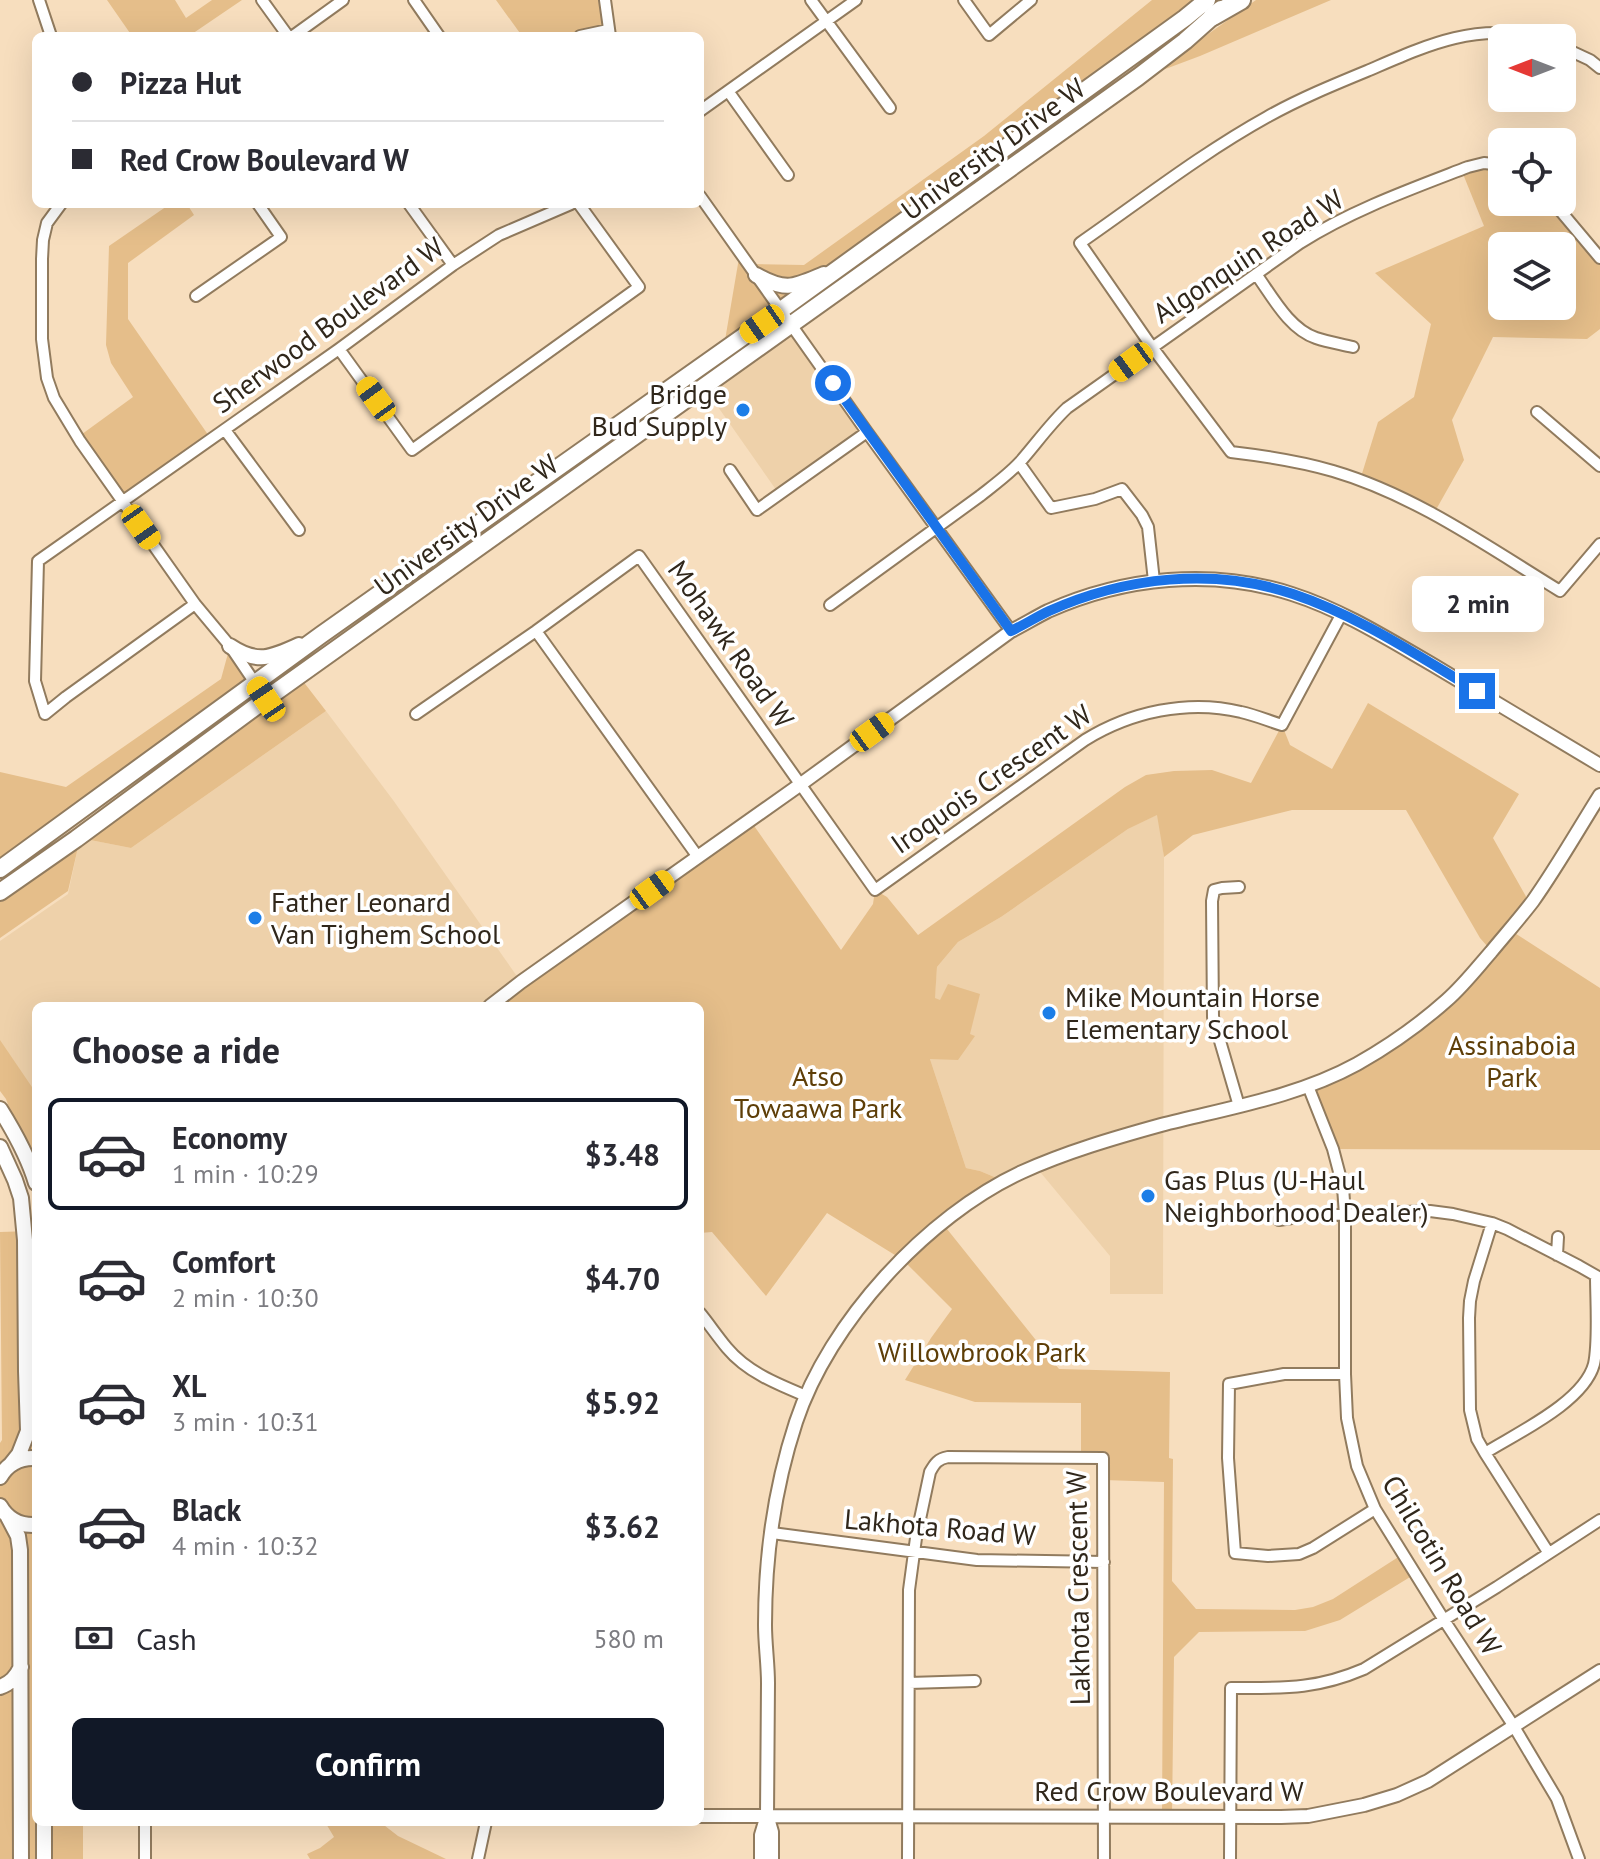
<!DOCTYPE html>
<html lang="en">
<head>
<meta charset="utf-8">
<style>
  :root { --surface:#fff; --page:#f7f7f7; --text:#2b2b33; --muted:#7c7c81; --line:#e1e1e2; --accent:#111827 }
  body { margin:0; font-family:"PT Sans",sans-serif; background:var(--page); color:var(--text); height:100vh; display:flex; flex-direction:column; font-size:30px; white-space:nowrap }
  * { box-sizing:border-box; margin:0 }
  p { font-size:26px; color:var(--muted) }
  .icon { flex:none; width:44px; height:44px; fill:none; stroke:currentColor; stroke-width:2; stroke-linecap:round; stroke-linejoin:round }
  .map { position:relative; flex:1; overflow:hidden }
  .side { position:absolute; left:32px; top:1002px; width:672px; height:824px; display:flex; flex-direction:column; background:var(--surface); border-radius:12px; box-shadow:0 8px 32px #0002 }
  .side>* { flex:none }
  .top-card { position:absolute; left:32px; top:32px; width:672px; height:176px; border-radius:12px; box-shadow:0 8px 32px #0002; display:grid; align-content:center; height:176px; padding:0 40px; background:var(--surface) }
  .needle { width:52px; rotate:270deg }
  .tools { position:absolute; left:1488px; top:24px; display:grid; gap:16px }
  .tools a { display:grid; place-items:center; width:88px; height:88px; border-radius:12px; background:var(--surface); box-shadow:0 8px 32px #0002; font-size:40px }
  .end { position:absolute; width:36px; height:36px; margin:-18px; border:10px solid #1a73e8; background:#fff; box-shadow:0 0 0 4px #fff }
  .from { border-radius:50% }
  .bubble { position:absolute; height:56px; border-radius:12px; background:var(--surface); box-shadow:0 8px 32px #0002; font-size:26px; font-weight:600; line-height:56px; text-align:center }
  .car { position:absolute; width:24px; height:48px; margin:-24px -12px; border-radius:10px; box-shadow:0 0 6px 2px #0007; background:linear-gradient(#f5c518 24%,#345 0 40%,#f5c518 0 76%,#345 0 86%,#f5c518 0) }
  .top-card b { display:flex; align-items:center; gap:28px; height:76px; font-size:30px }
  .top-card b+b { border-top:2px solid var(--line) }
  .top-card i { width:20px; height:20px; background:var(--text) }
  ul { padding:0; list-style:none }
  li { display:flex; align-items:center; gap:24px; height:112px; margin:0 16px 12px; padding:0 24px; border:4px solid transparent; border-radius:12px }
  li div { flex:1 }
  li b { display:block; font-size:30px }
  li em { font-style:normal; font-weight:600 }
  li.current { border-color:var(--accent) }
  li>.icon { width:72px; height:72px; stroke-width:1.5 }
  h2 { padding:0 40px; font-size:36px; line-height:96px }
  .pay { display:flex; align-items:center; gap:20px; height:88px; padding:0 40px; font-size:30px }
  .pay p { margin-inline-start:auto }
  .cta { display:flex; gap:16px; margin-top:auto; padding:16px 40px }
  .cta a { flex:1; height:92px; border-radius:12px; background:var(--accent); color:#fff; font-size:32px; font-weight:600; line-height:92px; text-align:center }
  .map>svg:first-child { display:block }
  .built { fill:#eed1aa }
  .green { fill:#e5be8a; fill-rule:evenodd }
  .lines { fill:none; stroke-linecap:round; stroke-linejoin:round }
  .minor-casing { stroke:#917b5e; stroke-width:14 }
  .tertiary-casing { stroke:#917b5e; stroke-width:16 }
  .secondary-casing { stroke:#917b5e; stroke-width:18 }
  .primary-casing { stroke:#917b5e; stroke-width:20 }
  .motorway-casing { stroke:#917b5e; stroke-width:22 }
  .minor { stroke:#fff; stroke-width:10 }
  .tertiary { stroke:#fff; stroke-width:12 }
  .secondary { stroke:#fff; stroke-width:14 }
  .primary { stroke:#fff; stroke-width:16 }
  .motorway { stroke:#fff; stroke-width:18 }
  .route { stroke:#1a73e8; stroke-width:10 }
  .poi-dot { fill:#1c7ee7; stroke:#fff; stroke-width:3 }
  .labels { text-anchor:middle; stroke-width:7; stroke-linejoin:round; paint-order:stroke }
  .street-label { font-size:28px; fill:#30271b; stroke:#fff }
  .poi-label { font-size:28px; fill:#30271b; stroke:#fff; text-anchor:start }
  .park-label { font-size:28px; fill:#5e3e07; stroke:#fff }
</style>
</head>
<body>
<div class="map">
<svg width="1600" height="1859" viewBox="0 0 1600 1859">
  <rect width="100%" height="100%" fill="#f7debe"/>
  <path class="built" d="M792,325l75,107 -88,62 -75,-107z
    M326,711l67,89 128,182 -31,24h-454v89l-36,-53v-101l68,-47 11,-51 6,-4 46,9z
    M1158,814l6,43 -1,437h-53v-38l-74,-89 -32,14 -24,-10 -14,-3 -36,-109 7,-92 21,-25 43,-25 127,-88z"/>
  <path class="green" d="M107,0h68l11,18 26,-18h30l-53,36h-57z
    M496,0h109l3,30 -28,6h-58z
    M1152,0h43l-14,13 -458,339 17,-100 9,12 55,1 180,-129z
    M1256,0h75l-131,56 -48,18z
    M1502,165v37h51l47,56v71l-13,10 -94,-2 -41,83 12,40 -31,55 -73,-35 18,-58 36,-25 17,-73 -56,-51 109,-47 -23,-57zM1502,246h60v60h-60z
    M170,204h17l7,11 -66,48v56l83,120 -88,63 -45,-65 55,-40 -22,-34 -5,-18 3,-99z
    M230,646l25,37 -255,186v-97l66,15 155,-108z
    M299,676l27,35 -195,137 -46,-9z
    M1368,703l151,91 -26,44 40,71 -23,21 90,58v162l-267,-1 -25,-63 74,-37 113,-94 -15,-17 -74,-128h-114l-99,25 -29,22 -7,-42 -29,14 -127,88 -43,25 -21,25 -2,31 5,2 8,-16 32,10 -10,40 5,2 -17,24 -28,-1 36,109 14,3 24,10 -61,43 116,145 111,3 -1,86 4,1 -1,122 24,28 99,1 18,-3 20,-8 70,-45 12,20 -75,46 -35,11 -106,1 -25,25 -2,159h-10l2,-334 -60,-2 -1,-22 -22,1v-56l-106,-1 -70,-22 26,-42 21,-29 -49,-49 -76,-47 -61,83 -54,-64 -12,1v-227h-210l260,-186 91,130 32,-46 2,-14 12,7 31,38 207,-148 21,-12 28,-4 38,-1 39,13 31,-58 8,20 42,24z
    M79,843l-11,48 -68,47v-36z
    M0,1040l36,53v91l-30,-85 -6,-8z
    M36,1223v599h47v37h-83v-416l2,-3 -2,-208 31,-1z
    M325,1822h55l18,14 48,23h-136l-3,-5 13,-6 14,-11z"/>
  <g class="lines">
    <g class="minor-casing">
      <path id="minor" d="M39,0l12,36
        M262,0l26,36
        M414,0l25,36
        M605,0l5,36
        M811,0l79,108
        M964,0l25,35 42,-35
        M293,36l50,-36
        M580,36l28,-6
        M1536,38c-62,-16 -113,9 -169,33 -34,14 -68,28 -100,46 -65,36 -125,83 -187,126l72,104 79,105c34,4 68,9 102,19 82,24 155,76 227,120l40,-47
        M1562,47l28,13 10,8
        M728,91l60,84
        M700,111l156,-111
        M700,196l167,236 144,199
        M1553,202l47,56
        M61,204l-14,19 -4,17 -1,19v80l5,39 7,20 26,43 115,163 35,42 36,53
        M409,204l44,61
        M1256,274c16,22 33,55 60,64 12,4 25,6 37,9
        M196,296l85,-59 -23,-33
        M339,349l73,101 227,-163 -60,-83
        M1537,412l63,54
        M225,430l74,100
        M1019,463l32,45 44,-9 27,-10 20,26 6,12 6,54
        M730,470l27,40 110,-78
        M195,604l-129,93 -21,17 -10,-33 3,-120 301,-212 114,-84 46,-30 72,-31
        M830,605l150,-109c14,-11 28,-21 40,-34 16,-18 29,-37 47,-54l233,-165c52,-33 111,-54 168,-76l16,-4 18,2
        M536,631l162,226
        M416,714l120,-83 103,-75 236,334 210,-150c45,-28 103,-41 156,-28 14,3 28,9 41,13l59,-110
        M1239,887l-17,1 -8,2 -2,11 1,116 26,89
        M1308,1086l25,63 10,38 2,28v159l2,44 10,48 18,43 69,111 69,105 44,74 22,60
        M1279,1220l25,-4 126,-5 23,3 39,9 15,6 72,37 21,12
        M1492,1223l-18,58 -4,20 -1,17 1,92 7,29 8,14 63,99
        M1557,1255l1,-18
        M700,1313c9,11 17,23 27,35 20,24 50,36 79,48
        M1345,1374h-61l-55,10 -1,74 7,95 33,3 31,-2 14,-6 62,-39
        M1485,1453c32,-20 99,-51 109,-89 5,-23 2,-63 2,-88
        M772,1533l205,27 127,2
        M909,1683l66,-2
        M145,1859v-37
        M478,1859l8,-37
        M908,1859l1,-269 7,-52 14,-66c5,-9 8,-13 18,-15l155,1 1,401
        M1230,1859l1,-171c51,0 84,2 133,-19l133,-82 103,-67"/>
    </g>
    <g class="tertiary-casing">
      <path id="tertiary" d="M490,1006l31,-24 280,-198 210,-153c12,-6 25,-14 37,-20 76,-34 164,-43 244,-17 50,16 96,45 141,71 56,33 111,67 167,100
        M767,1815l5,17v27
        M700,1816l581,1 27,-1 56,-11 33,-10 31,-14 172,-110
        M761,1859v-24l6,-20c0,-44 1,-88 1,-132 0,-19 -3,-39 -3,-58 0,-68 10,-139 31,-203 33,-100 131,-206 226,-250 44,-20 92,-34 139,-47 66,-17 136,-28 196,-61 32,-18 62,-39 90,-64 16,-14 30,-32 44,-48 14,-17 29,-34 42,-51 24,-34 45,-71 67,-106"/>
    </g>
    <g class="secondary-casing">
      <path id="secondary" d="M756,275c31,17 37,12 68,-1
        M230,646c27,18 41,12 69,-1
        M0,1109c15,24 28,47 36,74
        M0,1147l15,33 6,18 4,42 1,131 2,60 -9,23 -8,10
        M0,1477c8,-14 20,-20 36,-19
        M0,1506c8,14 20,20 36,19
        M8,1517l10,19 2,14 1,309
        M0,1687c11,-4 16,-10 21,-20
        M44,1859v-37"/>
    </g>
    <g class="primary-casing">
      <path id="primary" d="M0,869l321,-234 460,-325 404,-292 22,-18
        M0,892l76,-53 190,-140 872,-622 47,-36 36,-32"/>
    </g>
    <g class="motorway-casing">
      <path id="motorway" d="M1213,16l28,-16"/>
    </g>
    <use href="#minor" class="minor"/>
    <use href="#tertiary" class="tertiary"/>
    <use href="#secondary" class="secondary"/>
    <use href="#primary" class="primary"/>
    <use href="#motorway" class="motorway"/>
  </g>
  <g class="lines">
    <path class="route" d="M833,383l178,248c13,-6 25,-14 38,-20 76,-34 164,-44 244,-17 66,22 125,62 184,97"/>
  </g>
  <g class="poi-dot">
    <circle cx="743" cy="410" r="8"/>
    <circle cx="255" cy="918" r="8"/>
    <circle cx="1049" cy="1013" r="8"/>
    <circle cx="1148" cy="1196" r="8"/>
  </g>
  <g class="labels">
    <g class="street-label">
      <text transform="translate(993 149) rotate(-36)" y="10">University Drive W</text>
      <text transform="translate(1248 256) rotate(-33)" y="10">Algonquin Road W</text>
      <text transform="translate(328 325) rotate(-36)" y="10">Sherwood Boulevard W</text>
      <text transform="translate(466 525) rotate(-36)" y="10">University Drive W</text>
      <text transform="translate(731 644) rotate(55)" y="10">Mohawk Road W</text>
      <text transform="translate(991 779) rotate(-35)" y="10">Iroquois Crescent W</text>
      <text transform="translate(940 1527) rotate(5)" y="10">Lakhota Road W</text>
      <text transform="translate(1442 1565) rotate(59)" y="10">Chilcotin Road W</text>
      <text transform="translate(1078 1588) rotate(-91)" y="10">Lakhota Crescent W</text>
      <text x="1169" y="1801">Red Crow Boulevard W</text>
    </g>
    <g class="poi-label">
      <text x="727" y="404" text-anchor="end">Bridge<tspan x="727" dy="32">Bud Supply</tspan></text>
      <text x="271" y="912">Father Leonard<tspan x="271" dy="32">Van Tighem School</tspan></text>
      <text x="1065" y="1007">Mike Mountain Horse<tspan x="1065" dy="32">Elementary School</tspan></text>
      <text x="1164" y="1190">Gas Plus (U-Haul<tspan x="1164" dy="32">Neighborhood Dealer)</tspan></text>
    </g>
    <g class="park-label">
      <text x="1512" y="1055">Assinaboia<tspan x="1512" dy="32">Park</tspan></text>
      <text x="818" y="1086">Atso<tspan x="818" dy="32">Towaawa Park</tspan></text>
      <text x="982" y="1362">Willowbrook Park</text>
    </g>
  </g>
</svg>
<div class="tools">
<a><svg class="needle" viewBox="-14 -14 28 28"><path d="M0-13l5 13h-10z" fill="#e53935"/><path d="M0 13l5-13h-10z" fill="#7c7c81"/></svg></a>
<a><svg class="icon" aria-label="locate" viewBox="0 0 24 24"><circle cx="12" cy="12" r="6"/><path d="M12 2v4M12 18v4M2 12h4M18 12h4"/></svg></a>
<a><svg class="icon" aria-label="layers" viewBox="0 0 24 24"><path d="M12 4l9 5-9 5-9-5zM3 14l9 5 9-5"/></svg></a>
</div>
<i class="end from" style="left:833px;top:383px"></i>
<i class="end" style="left:1477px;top:691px"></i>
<div class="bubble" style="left:1412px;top:576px;width:132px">2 min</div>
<i class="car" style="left:762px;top:324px;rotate:235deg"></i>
<i class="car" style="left:1131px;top:362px;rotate:234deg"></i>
<i class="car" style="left:376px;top:399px;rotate:324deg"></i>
<i class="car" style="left:141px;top:527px;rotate:145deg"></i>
<i class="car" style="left:266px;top:699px;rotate:326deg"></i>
<i class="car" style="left:872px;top:732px;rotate:54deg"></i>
<i class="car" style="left:652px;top:890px;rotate:54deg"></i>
<div class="top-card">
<b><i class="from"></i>Pizza Hut</b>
<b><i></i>Red Crow Boulevard W</b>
</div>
<section class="side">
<h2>Choose a ride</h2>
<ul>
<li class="current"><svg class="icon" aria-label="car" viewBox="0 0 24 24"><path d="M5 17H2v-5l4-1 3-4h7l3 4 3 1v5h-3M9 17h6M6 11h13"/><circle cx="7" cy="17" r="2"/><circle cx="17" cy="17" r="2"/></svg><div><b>Economy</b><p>1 min · 10:29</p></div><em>$3.48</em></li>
<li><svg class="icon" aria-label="car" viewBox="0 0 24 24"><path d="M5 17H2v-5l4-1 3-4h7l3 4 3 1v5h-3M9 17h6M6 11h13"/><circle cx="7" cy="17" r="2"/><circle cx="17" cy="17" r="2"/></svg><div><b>Comfort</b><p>2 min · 10:30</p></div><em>$4.70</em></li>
<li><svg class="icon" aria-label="car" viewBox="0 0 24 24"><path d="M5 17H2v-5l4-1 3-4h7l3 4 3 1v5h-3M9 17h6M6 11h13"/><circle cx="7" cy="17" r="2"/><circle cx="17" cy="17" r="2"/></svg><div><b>XL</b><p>3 min · 10:31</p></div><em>$5.92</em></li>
<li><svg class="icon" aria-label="car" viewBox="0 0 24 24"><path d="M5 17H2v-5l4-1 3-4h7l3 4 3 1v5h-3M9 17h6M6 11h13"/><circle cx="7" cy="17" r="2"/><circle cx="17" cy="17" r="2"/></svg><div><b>Black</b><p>4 min · 10:32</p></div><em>$3.62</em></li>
</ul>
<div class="pay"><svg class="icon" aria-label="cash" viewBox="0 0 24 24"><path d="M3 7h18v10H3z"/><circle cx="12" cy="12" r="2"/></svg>Cash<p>580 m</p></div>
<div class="cta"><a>Confirm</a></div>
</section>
</div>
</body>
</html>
